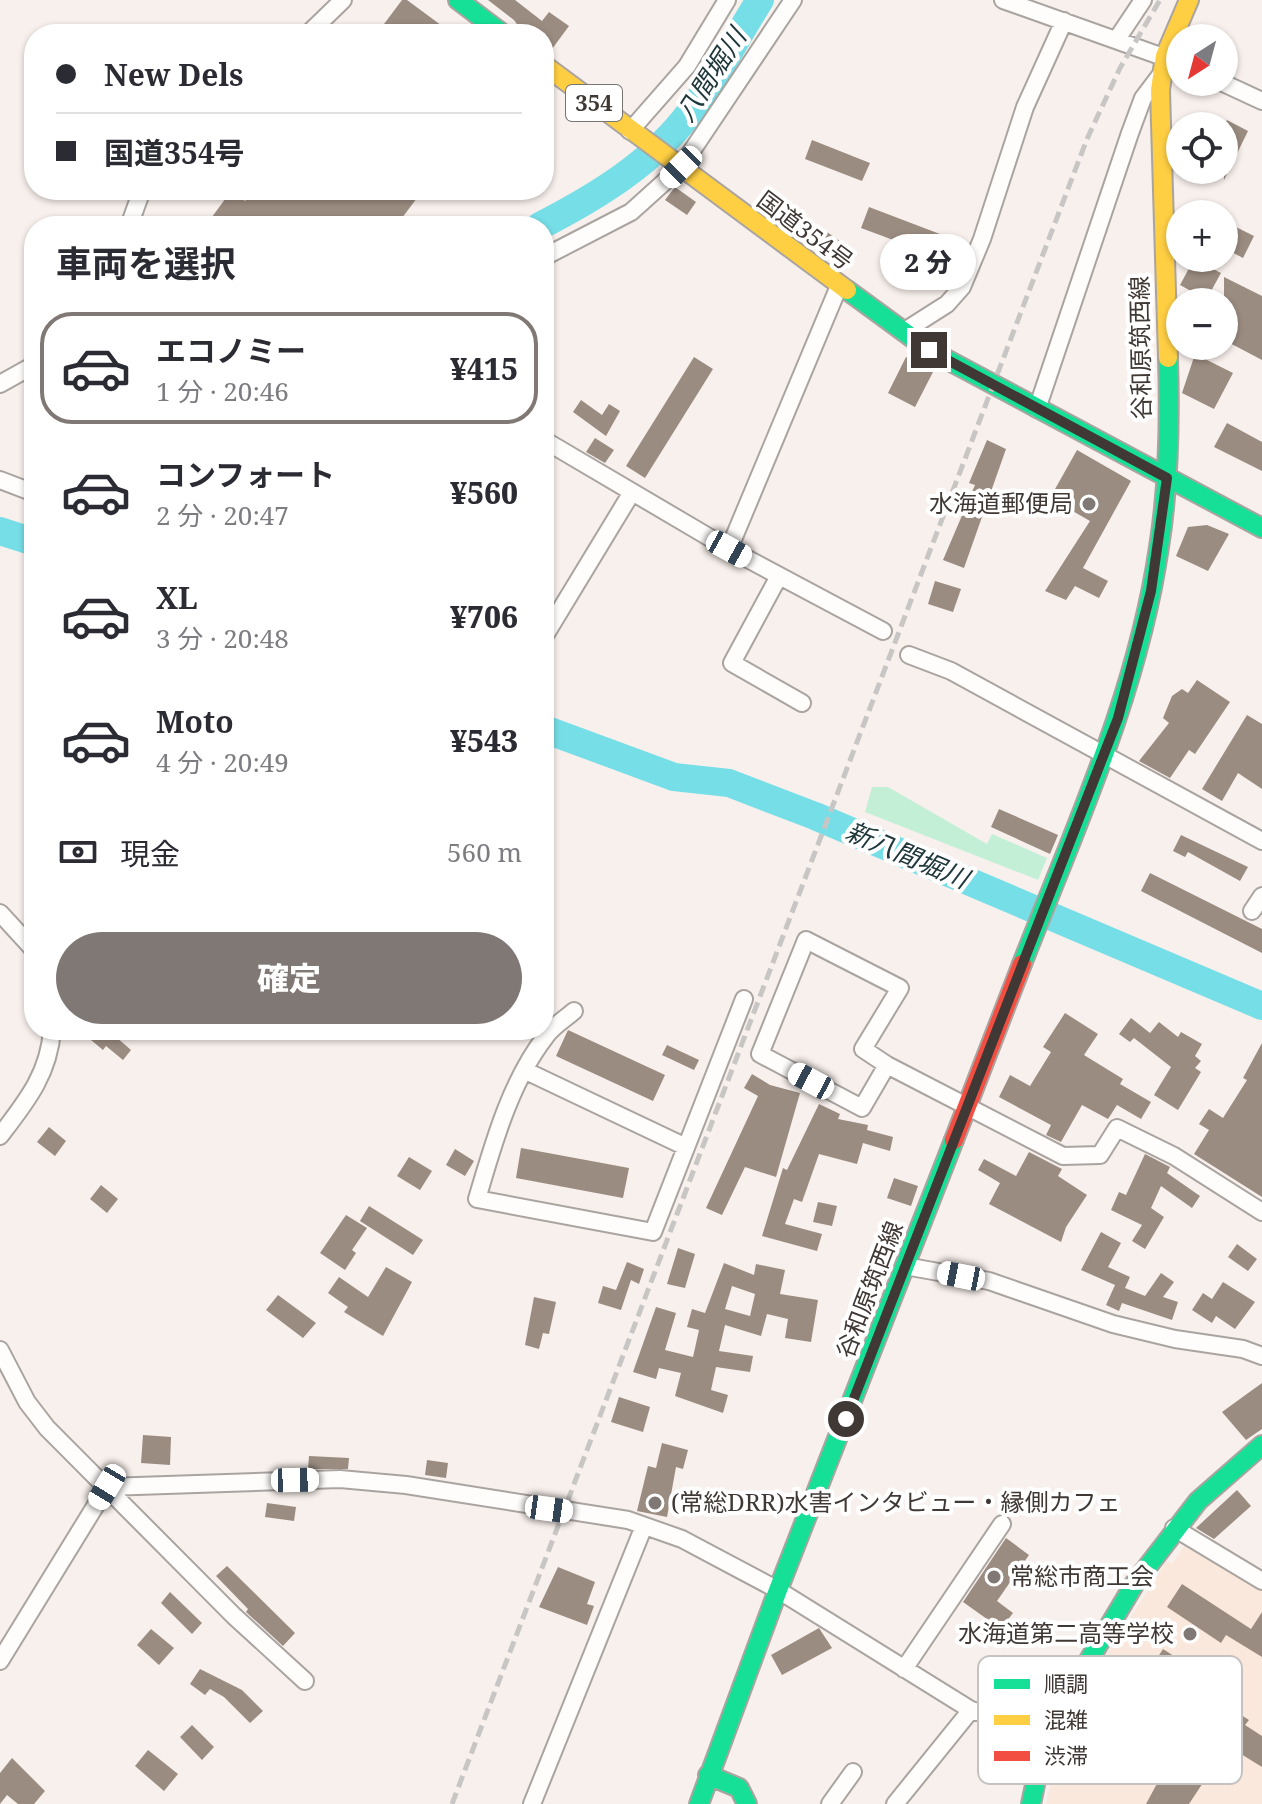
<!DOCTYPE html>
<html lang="ja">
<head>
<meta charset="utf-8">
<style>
  :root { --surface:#fff; --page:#f2f2f3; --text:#2b2b33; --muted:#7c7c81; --line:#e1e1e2; --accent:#807874 }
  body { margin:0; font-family:"Noto Serif","Noto Sans JP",serif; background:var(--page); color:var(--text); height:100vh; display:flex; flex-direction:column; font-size:30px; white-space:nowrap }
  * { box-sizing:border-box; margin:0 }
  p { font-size:26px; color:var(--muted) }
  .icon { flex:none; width:44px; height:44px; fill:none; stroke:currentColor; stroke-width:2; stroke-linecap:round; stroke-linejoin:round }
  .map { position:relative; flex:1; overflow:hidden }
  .drawer { position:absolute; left:24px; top:216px; width:530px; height:824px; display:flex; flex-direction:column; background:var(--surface); border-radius:32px; box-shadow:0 2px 6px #0004 }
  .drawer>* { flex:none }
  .guide { position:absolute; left:24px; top:24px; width:530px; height:176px; border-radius:32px; box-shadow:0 2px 6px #0004; display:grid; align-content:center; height:176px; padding:0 32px; background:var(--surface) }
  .needle { width:52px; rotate:216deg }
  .tools { position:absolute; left:1166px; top:24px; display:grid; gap:16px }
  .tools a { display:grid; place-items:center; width:72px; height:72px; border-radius:50%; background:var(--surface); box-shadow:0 2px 6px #0004; font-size:40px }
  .end { position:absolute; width:36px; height:36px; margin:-18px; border:10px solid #3f3834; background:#fff; box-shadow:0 0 0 4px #fff }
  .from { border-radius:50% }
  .bubble { position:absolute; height:56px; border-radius:28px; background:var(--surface); box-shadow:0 2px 6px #0004; font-size:26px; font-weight:800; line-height:56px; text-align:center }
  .car { position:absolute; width:24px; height:48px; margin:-24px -12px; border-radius:10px; box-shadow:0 0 6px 2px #0007; background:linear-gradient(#fff 24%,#345 0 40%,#fff 0 76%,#345 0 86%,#fff 0) }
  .guide b { display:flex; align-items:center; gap:28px; height:76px; font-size:30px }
  .guide b+b { border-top:2px solid var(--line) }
  .guide i { width:20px; height:20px; background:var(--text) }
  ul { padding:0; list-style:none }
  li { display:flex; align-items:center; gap:24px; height:112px; margin:0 16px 12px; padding:0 16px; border:4px solid transparent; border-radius:32px }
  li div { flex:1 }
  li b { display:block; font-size:30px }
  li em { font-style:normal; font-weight:800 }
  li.on { border-color:var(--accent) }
  li>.icon { width:72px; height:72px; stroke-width:1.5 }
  h2 { padding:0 32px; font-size:36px; line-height:96px }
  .pay { display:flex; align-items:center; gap:20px; height:88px; padding:0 32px; font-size:30px }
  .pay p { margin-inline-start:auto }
  .primary-button { display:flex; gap:16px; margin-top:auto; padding:16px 32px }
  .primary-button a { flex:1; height:92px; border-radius:48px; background:var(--accent); color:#fff; font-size:32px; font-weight:800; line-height:92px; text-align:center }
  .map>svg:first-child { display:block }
  .built { fill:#fae8dd }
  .green { fill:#c4efd7 }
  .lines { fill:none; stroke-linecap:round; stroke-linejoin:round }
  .river { stroke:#76dee7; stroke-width:28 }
  .building { fill:#9b8c81; fill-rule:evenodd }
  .street-casing { stroke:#aaa4a0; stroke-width:20 }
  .fast-casing { stroke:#aaa4a0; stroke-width:22 }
  .slow-casing { stroke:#aaa4a0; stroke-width:22 }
  .jam-casing { stroke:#aaa4a0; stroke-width:22 }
  .street { stroke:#fefdfc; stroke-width:16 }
  .fast { stroke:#16e098; stroke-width:18 }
  .slow { stroke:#ffcf43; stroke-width:18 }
  .jam { stroke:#f24e42; stroke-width:18 }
  .rail { stroke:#c8c6c5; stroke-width:5; stroke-dasharray:12 6; stroke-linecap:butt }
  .route { stroke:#3f3834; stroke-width:10 }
  .poi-dot { fill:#807874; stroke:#fff; stroke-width:3 }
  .labels { text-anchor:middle; stroke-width:8; stroke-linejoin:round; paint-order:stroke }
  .shield { fill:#fff; stroke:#797471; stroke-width:2 }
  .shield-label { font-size:22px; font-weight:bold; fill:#3f3834 }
  .street-label { font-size:24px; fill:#3f3834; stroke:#fff }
  .poi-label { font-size:24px; fill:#3f3834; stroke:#fff; text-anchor:end }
  .water-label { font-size:26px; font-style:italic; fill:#20383b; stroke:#fff }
  .key { fill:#fff; stroke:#c5c3c2; stroke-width:2 }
  .key-label { font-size:22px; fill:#3f3834 }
</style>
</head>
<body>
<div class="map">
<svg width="1262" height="1804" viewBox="0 0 1262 1804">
  <rect width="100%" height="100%" fill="#f8f0ec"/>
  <path class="built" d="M1186,1543l76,44v217h-216l14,-65 11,-30 96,-148 5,3z"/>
  <path class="green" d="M872,787h16l99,57 5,-10 55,24 -9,22 -173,-68z"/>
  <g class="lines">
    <path class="river" d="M540,226c56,-29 113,-63 151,-115 26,-35 46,-75 69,-111
      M0,531l34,11
      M544,729l130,48 55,6 86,33 447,190"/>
  </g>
  <path class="building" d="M402,0h5l46,34h-55l-14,-10z
    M488,0h27l27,21 7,-9 20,14 -17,23 -8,-2v-13h-20l-10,-14z
    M1227,120l21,11 -24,49v-54z
    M812,140l58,23 -8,18 -57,-22z
    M675,187l21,15 -9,13 -22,-15z
    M254,190h169l-27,36h-180l-7,-5 22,-30 14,10z
    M869,207l84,32 -6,21 -86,-32z
    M1224,221l30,15 -11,22 -19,-10z
    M817,225l30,21 -10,14 -29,-22z
    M1194,259l27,14 -16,29h-21l7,-11 -11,-6z
    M1224,277l38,19v64l-38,-20z
    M1195,354l38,19 -19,36 -32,-16z
    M694,357l19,12 -68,109 -19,-12z
    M906,357l27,15 -18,35 -27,-14z
    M581,400l21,15 7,-11 11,7 -14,25 -33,-24z
    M1227,423l35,19v29l-48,-24z
    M595,438l19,12 -9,13 -19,-11z
    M987,440l19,9 -42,119 -21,-8 32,-75 -6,-2z
    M1077,450l54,31 -48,87 25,13 -9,17 -24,-12 -9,14 -21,-9 45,-70 -40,-23z
    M1207,525l22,9 -21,37 -32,-15 12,-29z
    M935,581l26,8 -8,23 -25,-8z
    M1197,680l33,22 -35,52 -6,-4 -19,28 -31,-17 30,-38 -6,-5 9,-22 10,-7 6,4z
    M1247,715l15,9v65l-24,-16 -16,28 -20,-12z
    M999,809l59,26 -8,19 -59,-27z
    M1181,835l67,32 -8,14 -52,-29 -3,5 -12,-6z
    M1150,873l112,56v24l-121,-62z
    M1065,1013l33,21 -14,21 39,24 -3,5 31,18 -10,17 -24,-14 -9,14 -26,-14 -21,37 -15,-7 5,-10 -52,-28 11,-22 20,11 21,-34 -8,-5z
    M1131,1018l19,15 9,-11 19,15 3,-5 21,12 -7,12 6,5 -6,7 6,4 -23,38 -24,-15 17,-28 -37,-29 -4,4 -11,-8z
    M79,1030h41l-5,6 16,14 -8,10 -17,-14 -3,4z
    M568,1030l97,45 -12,26 -97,-45z
    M1262,1043v154l-68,-43 15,-24 -10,-6 10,-15 14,9 24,-38 -4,-2z
    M667,1045l32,15 -5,10 -32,-15z
    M752,1074l18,11 30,8 -24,84 -31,-10 -23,48 -16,-7 52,-112 -14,-8z
    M819,1104l21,10 -2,5 30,6 -1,5 26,7 -3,14 -27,-8 -6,21 -38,-10 -17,48 -8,-3 -9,25 37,10 -5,17 -55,-15 21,-68 4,2z
    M49,1127l17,14 -11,15 -18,-14z
    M521,1148l108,20 -6,30 -107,-20z
    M455,1149l19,12 -9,15 -19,-11z
    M1029,1152l33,17 -4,7 29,19 -21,32 -5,15 -72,-38 11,-21 -22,-13 6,-11 32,17z
    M1145,1154l25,13 -3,6 33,23 -8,12 -31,-22 -10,22 13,9 -19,32 -13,-8 10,-16 -31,-15 8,-18 7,3z
    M409,1157l23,14 -12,19 -23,-14z
    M894,1178l24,8 -7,20 -24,-8z
    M101,1185l17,14 -11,14 -17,-14z
    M818,1202l19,4 -5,20 -19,-4z
    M369,1206l54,34 -10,15 -53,-34z
    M346,1215l21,13 -15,22 4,3 -11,17 -25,-17z
    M1101,1232l20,11 -13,24 22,10 -5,11 20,8 16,-23 13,9 -11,15 15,5 -6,18 -50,-17 -3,8 -13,-6 9,-20 -34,-15z
    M1237,1244l20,15 -9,12 -20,-14z
    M678,1248l17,6 -10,34 -18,-4z
    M627,1262l17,7 -5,15 -8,-4 -10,30 -23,-7 5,-17 13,4z
    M724,1263l30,12 2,-11 29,6 -5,24 38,6 -7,42 -26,-4 3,-19 -21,-5 -6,22 -36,-11 -6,26 34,5 -3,16 -34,-5 -5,23 17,5 -5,18 -48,-17 6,-23 -22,-5 -3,11 -23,-7 23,-65 20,6 -11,37 28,7 6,-27 -12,-3 5,-18 13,4zM732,1286l23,8 -5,22 -25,-7z
    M386,1267l26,15 -29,54 -39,-24 4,-5 -20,-14 11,-16 29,20z
    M1223,1282l32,20 -20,27 -19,-13 -4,7 -20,-13 11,-17 9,6z
    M278,1295l38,28 -13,15 -37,-28z
    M534,1297l22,5 -7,32 -6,-1 -4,16 -14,-4z
    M1262,1383v46l-16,11 -24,-28z
    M619,1397l31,10 -7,25 -32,-10z
    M143,1435l28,2 -1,28 -29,-2z
    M662,1443l26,7 -5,19 -7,-2 -9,50 -30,-6 11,-45 8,2z
    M309,1456l40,2 -1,11h-40z
    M427,1460l21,3 -2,15 -21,-3z
    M1237,1490l14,16 -37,33 -18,-11z
    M267,1503l29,4 -2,14 -29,-4z
    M1006,1538l23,17 -32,46 16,12 -12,16 -38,-27z
    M227,1566l68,67 -12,13 -37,-34 2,-3 -32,-33z
    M558,1567l37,15 -8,22 7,2 -7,19 -48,-18z
    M1182,1584l69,45 11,-17v45l-36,-22 -5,8 -54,-36z
    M170,1592l32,31 -10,11 -31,-31z
    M819,1628l13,20 -50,27 -11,-20z
    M151,1629l23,19 -15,17 -22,-20z
    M1163,1649l39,25 -7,12 54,34 -4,5 17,11v31l-21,-13 -23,6 -29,44h-43l21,-39 -7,-37 -11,-6 6,-10 -23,-15z
    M200,1669l42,21 21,21 -13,12 -26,-26 -14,-8 -5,6 -15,-11z
    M192,1725l22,22 -12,13 -22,-23z
    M148,1750l30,24 -14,17 -29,-25z
    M12,1758l33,33 -11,13h-16l-11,-9 -7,9v-31z"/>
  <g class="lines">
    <g class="street-casing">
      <path id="street" d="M1003,0l177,63
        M308,34l35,-34
        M1117,39l26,-39
        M1221,82l41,19
        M630,131l57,-65 40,-66
        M129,226l13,-36
        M544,257l87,-45 50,-45 112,-167
        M903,332l44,-28 15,-17 20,-48 43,-132 39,-86
        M0,384l34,-19
        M1037,409l93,-276 13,-35 19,-25
        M544,440l185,109 154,82
        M0,480l34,13
        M729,549l110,-263
        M779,576l-47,87 70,40
        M544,637l88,-145
        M909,655l42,16 311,170
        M1252,911l10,-15
        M0,913l34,37
        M574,1011c-9,8 -21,15 -28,25 -36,46 -53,109 -69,163l176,33 91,-233
        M887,1065l-25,43 -102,-54 46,-114 94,48 -37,61 24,16 176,91 37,-1 17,-27 57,28 88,56
        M526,1071l160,76
        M0,1136c26,-34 49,-62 52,-106
        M905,1266l84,15 124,43 62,15 68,10 19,7
        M0,1350l27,52 20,26 187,188 71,65
        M107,1487l233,-8 66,6 222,35 54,19 96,51 193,120 75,22
        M1174,1528l88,53
        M0,1661l107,-174
        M904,1669l98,-145
        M532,1804l112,-278
        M830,1804l23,-32
        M895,1804l76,-94"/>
    </g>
    <g class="fast-casing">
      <path id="fast" d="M458,0l45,34
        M847,290l82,60 333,178
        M1022,964c53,-136 116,-272 137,-417 10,-63 11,-126 9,-189
        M708,1775l31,13 8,16
        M699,1804l79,-214 176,-450
        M1031,1804l15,-72 89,-149 63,-82 64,-56"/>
    </g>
    <g class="slow-casing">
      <path id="slow" d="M544,65l303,225
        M1168,358l-8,-268 5,-34 24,-56"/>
    </g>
    <g class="jam-casing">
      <path id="jam" d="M954,1140l68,-176"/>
    </g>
    <use href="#street" class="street"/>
    <use href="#fast" class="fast"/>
    <use href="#slow" class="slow"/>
    <use href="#jam" class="jam"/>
    <path class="rail" d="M452,1804l635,-1665 33,-71 40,-68"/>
  </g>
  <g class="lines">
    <path class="route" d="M846,1419l272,-701 33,-127 16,-113 -238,-128"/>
  </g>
  <g class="poi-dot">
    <circle cx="1089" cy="504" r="8"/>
    <circle cx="655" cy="1503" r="8"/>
    <circle cx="994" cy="1577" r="8"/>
    <circle cx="1190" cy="1634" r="8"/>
  </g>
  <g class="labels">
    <rect class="shield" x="566" y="85" width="56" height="36" rx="6"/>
    <g class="shield-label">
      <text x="594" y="111">354</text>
    </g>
    <g class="street-label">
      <text transform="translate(805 231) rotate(37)" y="8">国道354号</text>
      <text transform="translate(1141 348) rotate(-91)" y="8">谷和原筑西線</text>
      <text transform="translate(870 1290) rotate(-69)" y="8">谷和原筑西線</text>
    </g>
    <g class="poi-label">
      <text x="1073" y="512">水海道郵便局</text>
      <text x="671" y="1511" text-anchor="start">(常総DRR)水害インタビュー・縁側カフェ</text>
      <text x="1010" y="1585" text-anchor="start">常総市商工会</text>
      <text x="1174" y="1642">水海道第二高等学校</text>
    </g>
    <g class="water-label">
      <text transform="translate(711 75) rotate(-57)" y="9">八間堀川</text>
      <text transform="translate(907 855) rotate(23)" y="9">新八間堀川</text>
    </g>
  </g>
  <rect x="978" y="1656" width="264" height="128" rx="12" class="key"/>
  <rect x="994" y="1679" width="36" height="10" fill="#16e098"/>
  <rect x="994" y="1715" width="36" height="10" fill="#ffcf43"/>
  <rect x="994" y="1751" width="36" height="10" fill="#f24e42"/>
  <g class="key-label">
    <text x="1044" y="1692">順調</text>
    <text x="1044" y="1728">混雑</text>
    <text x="1044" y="1764">渋滞</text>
  </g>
</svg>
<div class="tools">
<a><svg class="needle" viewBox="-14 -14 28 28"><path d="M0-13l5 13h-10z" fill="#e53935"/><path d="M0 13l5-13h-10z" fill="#7c7c81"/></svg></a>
<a><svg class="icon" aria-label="locate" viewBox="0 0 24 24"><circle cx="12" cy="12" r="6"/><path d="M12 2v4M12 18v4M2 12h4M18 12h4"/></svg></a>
<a>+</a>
<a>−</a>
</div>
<i class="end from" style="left:846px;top:1419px"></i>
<i class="end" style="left:929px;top:350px"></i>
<div class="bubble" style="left:880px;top:234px;width:96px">2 分</div>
<i class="car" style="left:681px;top:167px;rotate:225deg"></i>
<i class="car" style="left:729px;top:549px;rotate:119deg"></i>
<i class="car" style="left:811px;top:1081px;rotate:298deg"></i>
<i class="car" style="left:961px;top:1276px;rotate:281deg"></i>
<i class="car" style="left:295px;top:1480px;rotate:89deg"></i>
<i class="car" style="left:107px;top:1487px;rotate:211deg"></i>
<i class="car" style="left:549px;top:1509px;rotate:98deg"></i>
<div class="guide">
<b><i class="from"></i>New Dels</b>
<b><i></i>国道354号</b>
</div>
<section class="drawer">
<h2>車両を選択</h2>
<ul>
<li class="on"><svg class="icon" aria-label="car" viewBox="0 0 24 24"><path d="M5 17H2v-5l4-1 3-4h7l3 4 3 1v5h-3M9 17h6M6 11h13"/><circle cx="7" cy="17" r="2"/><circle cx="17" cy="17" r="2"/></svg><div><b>エコノミー</b><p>1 分 · 20:46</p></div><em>¥415</em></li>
<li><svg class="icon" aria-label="car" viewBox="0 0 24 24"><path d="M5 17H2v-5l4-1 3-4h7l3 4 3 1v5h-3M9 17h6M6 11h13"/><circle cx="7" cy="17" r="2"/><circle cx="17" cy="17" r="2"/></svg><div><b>コンフォート</b><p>2 分 · 20:47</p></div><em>¥560</em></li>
<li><svg class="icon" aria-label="car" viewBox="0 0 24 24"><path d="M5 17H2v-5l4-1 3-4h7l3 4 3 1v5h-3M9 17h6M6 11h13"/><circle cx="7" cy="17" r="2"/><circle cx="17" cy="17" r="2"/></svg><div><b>XL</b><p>3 分 · 20:48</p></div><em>¥706</em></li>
<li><svg class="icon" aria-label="car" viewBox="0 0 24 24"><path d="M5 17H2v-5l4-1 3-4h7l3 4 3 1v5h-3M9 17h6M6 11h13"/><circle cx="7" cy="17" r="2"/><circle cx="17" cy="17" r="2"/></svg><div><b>Moto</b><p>4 分 · 20:49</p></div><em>¥543</em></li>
</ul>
<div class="pay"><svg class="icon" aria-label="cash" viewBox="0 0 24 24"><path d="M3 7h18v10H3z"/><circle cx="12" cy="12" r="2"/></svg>現金<p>560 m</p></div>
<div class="primary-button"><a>確定</a></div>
</section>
</div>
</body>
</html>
